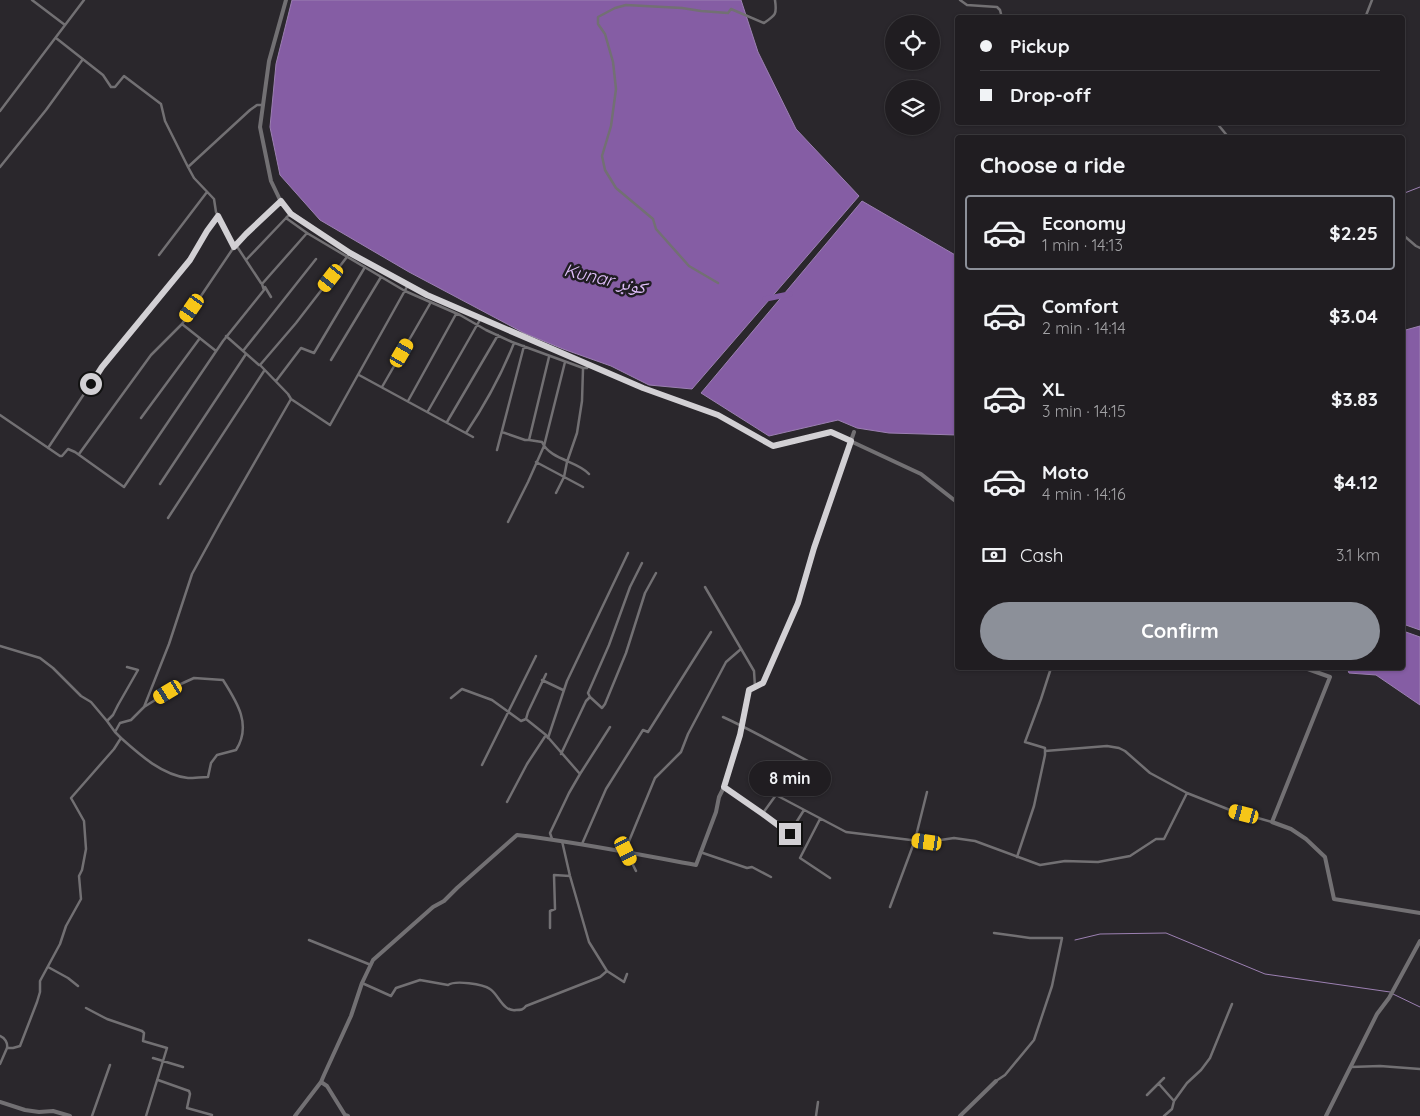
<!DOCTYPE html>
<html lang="en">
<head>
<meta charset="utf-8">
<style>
  :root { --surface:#201d21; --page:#28262a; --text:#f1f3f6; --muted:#a2a2a5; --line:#3d3b3f; --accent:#8c9099 }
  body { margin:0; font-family:Quicksand,"Noto Naskh Arabic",sans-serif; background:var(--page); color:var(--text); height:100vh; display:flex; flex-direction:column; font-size:19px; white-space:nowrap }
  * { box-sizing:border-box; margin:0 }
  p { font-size:16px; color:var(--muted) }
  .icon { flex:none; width:28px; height:28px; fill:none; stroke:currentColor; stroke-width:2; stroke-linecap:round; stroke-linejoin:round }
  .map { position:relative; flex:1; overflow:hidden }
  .drawer { position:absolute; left:955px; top:135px; width:450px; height:535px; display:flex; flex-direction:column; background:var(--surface); border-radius:5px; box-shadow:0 1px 4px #0004,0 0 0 1px var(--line) }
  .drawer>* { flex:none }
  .guide { position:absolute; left:955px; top:15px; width:450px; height:110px; border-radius:5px; box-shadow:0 1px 4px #0004,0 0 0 1px var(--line); display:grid; align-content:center; height:110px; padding:0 25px; background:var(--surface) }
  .tools { position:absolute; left:885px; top:15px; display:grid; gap:10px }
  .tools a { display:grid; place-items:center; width:55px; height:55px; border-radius:50%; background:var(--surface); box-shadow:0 1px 4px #0004,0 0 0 1px var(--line); font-size:25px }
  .end { position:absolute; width:22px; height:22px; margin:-11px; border:6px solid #d2d0d4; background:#111; box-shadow:0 0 0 2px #111 }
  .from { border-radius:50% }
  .bubble { position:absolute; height:35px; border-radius:18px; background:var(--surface); box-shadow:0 1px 4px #0004,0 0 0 1px var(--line); font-size:16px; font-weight:700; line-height:35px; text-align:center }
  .car { position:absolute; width:15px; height:30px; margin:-15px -8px; border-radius:6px; box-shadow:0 0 4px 1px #0007; background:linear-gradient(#f5c518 24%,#345 0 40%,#f5c518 0 76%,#345 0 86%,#f5c518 0) }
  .guide b { display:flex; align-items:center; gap:18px; height:48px; font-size:19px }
  .guide b+b { border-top:1px solid var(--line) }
  .guide i { width:12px; height:12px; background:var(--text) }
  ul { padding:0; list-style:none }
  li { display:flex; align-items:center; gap:15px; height:75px; margin:0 10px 8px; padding:0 15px; border:2px solid transparent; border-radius:5px }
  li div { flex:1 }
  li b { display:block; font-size:19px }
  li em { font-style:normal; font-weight:700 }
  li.on { border-color:var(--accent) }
  li>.icon { width:45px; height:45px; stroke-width:1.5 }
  h2 { padding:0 25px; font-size:22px; line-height:60px }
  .pay { display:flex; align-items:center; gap:12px; height:55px; padding:0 25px; font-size:19px }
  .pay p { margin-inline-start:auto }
  .action { display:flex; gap:10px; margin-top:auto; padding:10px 25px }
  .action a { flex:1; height:58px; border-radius:30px; background:var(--accent); color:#fff; font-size:20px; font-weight:700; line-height:58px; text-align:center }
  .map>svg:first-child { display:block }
  .water { fill:#855da4; stroke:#9c80b2 }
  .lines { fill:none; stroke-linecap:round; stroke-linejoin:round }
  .stream { stroke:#9c80b2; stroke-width:1 }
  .river { stroke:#855da4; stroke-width:5.5 }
  .minor { stroke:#727073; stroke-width:2.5 }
  .tertiary { stroke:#727073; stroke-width:4 }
  .route { stroke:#d2d0d4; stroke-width:6 }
  .labels { text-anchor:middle; stroke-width:5; stroke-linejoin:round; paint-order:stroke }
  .water-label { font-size:18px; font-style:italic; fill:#e2c1fd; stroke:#201d23 }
</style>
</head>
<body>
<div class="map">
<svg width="1420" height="1116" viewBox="0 0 1420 1116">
  <rect width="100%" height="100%" fill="#2a272c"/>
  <path class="water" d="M292,0h449l17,52 38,77 63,67 -167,193 -43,-4 -38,-19 -48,-17 -39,-16 -115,-61 -89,-52 -40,-45 -10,-48 6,-63z
    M862,201l95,55v179l-68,-2 -32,-5 -19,-8 -69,16 -68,-43z
    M1420,326v304l-17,-6 -1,-293z
    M1403,631l17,6v68l-44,-30 -27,-2 -2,-5h55z"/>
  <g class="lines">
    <path class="stream" d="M1402,194l18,-7
      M1075,940l25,-6 66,-1 99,41 125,18
      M1393,994l27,13"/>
    <path class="river" d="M765,299l25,-5"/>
    <path class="minor" d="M32,0l33,25
      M960,0l7,5 30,2 3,3 2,8
      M1365,18l7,-18
      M56,38l47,37 8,12h4l9,-11 37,28 4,17 23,46 6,11 20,21 2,13 18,35 12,-13 35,-33
      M0,111l84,-111
      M1216,122l13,16
      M0,167l46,-57 37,-51
      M188,167l62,-57 7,-5h6
      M291,213l-5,5 21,15 98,58 55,24 26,15 26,12 71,26h4l2,-3
      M1402,234l14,12 4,2
      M236,245l25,38
      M159,255l48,-63
      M246,260l40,-42
      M718,283l-29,-17 -33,-37 -3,-10 -37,-31 -11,-18 -3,-14 9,-30 5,-37 -3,-27 -8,-28 -7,-10v-7l17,-9 11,-3 56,3 19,3 27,2 3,-4 33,14c12,-8 13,-9 11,-23
      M265,287l6,10
      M182,324l34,27
      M226,336l33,29
      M243,351l73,-92
      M549,357l-20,83 13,2c8,18 36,19 47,32
      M331,360l50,-83
      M359,375l114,62
      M276,381l25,-33 13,5 51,-86
      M382,387l49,-85
      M291,399l39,26 78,-140
      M408,401l48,-87
      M428,411l53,-93
      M0,415l60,41h2l6,-7 7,3 49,35 99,-146 41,-51 -2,-6 45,-51
      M141,418l59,-80
      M447,422l51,-87
      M502,432l23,8h4
      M466,433c20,-30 35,-57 48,-90
      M48,448l54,-81 88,-107 17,-29 11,-15
      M497,450l27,-104
      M79,454l72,-99 31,-31 52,-77
      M536,462l47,25
      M160,484l86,-130
      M556,493l8,-16 3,-15 10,-29 5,-32 1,-32
      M168,518l96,-147
      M508,522l20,-40 16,-36 21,-84
      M705,587l49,84 1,16
      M0,646l40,12 13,10 28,28 10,6 16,19 8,11 6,6 -7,11 -43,49 13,23 2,28 -4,21 -3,6 2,23 -15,27 -6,18 -20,37v11l-3,10 -17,44 -7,2h-6l-7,16
      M542,680l21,10
      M590,697l12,11 3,-4 21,-51 19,-60 11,-20
      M451,698l11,-9 30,11 29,21 5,-2 20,16 34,39 -11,19 -19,40 2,6
      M144,707l25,-63 23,-70 29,-53 70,-122 -3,-5 -28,-29 36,-42 54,-70
      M723,717c33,15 65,34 98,51
      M526,719l2,-7 18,-38
      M107,721l6,-6 5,-10 20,-35 -11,-3
      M115,732l5,-9 11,-3 13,-13 24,-15 4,-4 22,-10 29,2c14,22 29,45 13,70l-19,5 -6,8 -3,14c-6,0 -13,1 -20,1 -26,-3 -48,-23 -67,-40
      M1045,751l62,-5 12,2 6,3 25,22 37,20
      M561,754l25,-53 4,-4 -2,-4 21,-48 21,-58 12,-24
      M482,765l54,-109
      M580,774l30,-47
      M724,787l39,26 13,-18 70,37 81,10 27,-4 21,3 65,24 25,-4 33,1 32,-6 26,-17h8l23,-46 43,17 42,12
      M507,802l20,-38 19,-29 2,3 19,-57 61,-128
      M763,814l27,20
      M820,819l-20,39 30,20
      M582,844l24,-55 37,-59 5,2 63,-100
      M782,845l22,-35
      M700,852l47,16 5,-1 19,10
      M1017,857l17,-51 11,-51v-7l-20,-6 16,-43 10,-31
      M636,871l-10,-20 1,-5 28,-68 26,-26 7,-18 38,-72 15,-13
      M890,907l25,-67 12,-48
      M550,928v-17l5,-2 -1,-34 16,1
      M994,933l36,5h32l-10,48 -18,54 -29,35 -9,6
      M309,940l62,25
      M48,967l20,11 10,8
      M607,971l17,11 3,-8
      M362,983l29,13 5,-8 24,-8 28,5c7,-5 35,-1 42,4 9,6 13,23 26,21 5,0 7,0 10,-4l74,-29 7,-6 -18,-29 -19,-66 -8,-35
      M86,1008l21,11 35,12 2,2 -1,8 24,7 -21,68
      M0,1036c5,2 8,7 7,12
      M153,1058l30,9
      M1351,1067l29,-1 40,3
      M158,1080l31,11 1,3 -3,14 25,7
      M1159,1084l15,17
      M1147,1095l17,-17
      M92,1116l18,-51
      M816,1116l2,-14
      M1164,1116l8,-7 2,-8 13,-18 14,-13 9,-12 22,-54"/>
    <path class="tertiary" d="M286,0l-17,61 -9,66 11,54 11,23 9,9 59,40 77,42 216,93 75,27 55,31 58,-14 90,42 37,29
      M1305,668l25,9 -58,145 19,7 15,10 19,18 9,42 86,14
      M321,1082l6,4 18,29 3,1
      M0,1102l25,8 14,2 14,-1 17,5
      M295,1116l26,-34 3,-7 27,-59 11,-33 11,-23 60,-53 11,-6 13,-13 60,-53c60,7 119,19 179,30l20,-53 3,-15 5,-10 16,-52 9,-45 14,-7 35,-80 16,-54 40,-117
      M960,1116l36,-35
      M1326,1116l51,-102 12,-16 31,-57"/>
  </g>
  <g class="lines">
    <path class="route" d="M91,384l11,-17 88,-107 17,-29 11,-15 16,31 12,-13 35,-33 10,13 59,39 77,42 216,93 75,27 55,31 58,-14 20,9 -37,107 -16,55 -35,80 -14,7 -9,45 -16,52 39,27 27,20"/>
  </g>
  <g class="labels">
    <g class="water-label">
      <text transform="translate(605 279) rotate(13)" y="6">Kunar کونړ</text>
    </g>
  </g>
</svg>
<div class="tools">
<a><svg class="icon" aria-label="locate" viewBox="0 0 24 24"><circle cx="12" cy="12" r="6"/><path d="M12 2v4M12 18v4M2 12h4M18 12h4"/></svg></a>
<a><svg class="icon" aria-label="layers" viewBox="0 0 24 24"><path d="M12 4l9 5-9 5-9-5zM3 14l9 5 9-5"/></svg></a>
</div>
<i class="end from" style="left:91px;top:384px"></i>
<i class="end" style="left:790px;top:834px"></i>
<div class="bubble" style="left:749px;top:761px;width:82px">8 min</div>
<i class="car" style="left:331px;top:278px;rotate:218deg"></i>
<i class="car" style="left:192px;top:308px;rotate:215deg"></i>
<i class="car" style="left:402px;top:353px;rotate:30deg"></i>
<i class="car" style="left:168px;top:692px;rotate:239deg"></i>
<i class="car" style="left:1244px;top:814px;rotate:285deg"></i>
<i class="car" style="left:927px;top:842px;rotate:278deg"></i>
<i class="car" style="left:626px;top:851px;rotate:154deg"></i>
<div class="guide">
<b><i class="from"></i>Pickup</b>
<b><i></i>Drop-off</b>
</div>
<section class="drawer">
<h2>Choose a ride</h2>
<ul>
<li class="on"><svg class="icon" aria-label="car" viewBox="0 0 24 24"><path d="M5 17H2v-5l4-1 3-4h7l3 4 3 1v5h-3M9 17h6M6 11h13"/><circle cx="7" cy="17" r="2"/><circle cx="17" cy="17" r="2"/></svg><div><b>Economy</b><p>1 min · 14:13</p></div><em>$2.25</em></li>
<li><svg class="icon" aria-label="car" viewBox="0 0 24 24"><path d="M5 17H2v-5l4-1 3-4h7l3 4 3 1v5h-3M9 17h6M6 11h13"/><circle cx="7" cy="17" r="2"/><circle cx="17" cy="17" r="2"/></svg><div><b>Comfort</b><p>2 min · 14:14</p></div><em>$3.04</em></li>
<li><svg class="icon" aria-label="car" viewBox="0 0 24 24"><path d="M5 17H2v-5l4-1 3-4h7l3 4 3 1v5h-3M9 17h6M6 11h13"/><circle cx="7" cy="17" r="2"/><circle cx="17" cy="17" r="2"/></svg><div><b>XL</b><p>3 min · 14:15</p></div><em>$3.83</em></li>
<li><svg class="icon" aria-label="car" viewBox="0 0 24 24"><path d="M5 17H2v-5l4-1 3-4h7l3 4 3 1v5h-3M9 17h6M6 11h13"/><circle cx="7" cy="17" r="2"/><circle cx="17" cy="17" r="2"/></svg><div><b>Moto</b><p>4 min · 14:16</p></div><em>$4.12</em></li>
</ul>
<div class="pay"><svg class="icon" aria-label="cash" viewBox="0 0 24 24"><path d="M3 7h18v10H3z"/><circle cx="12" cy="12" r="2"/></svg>Cash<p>3.1 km</p></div>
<div class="action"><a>Confirm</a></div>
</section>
</div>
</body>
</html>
